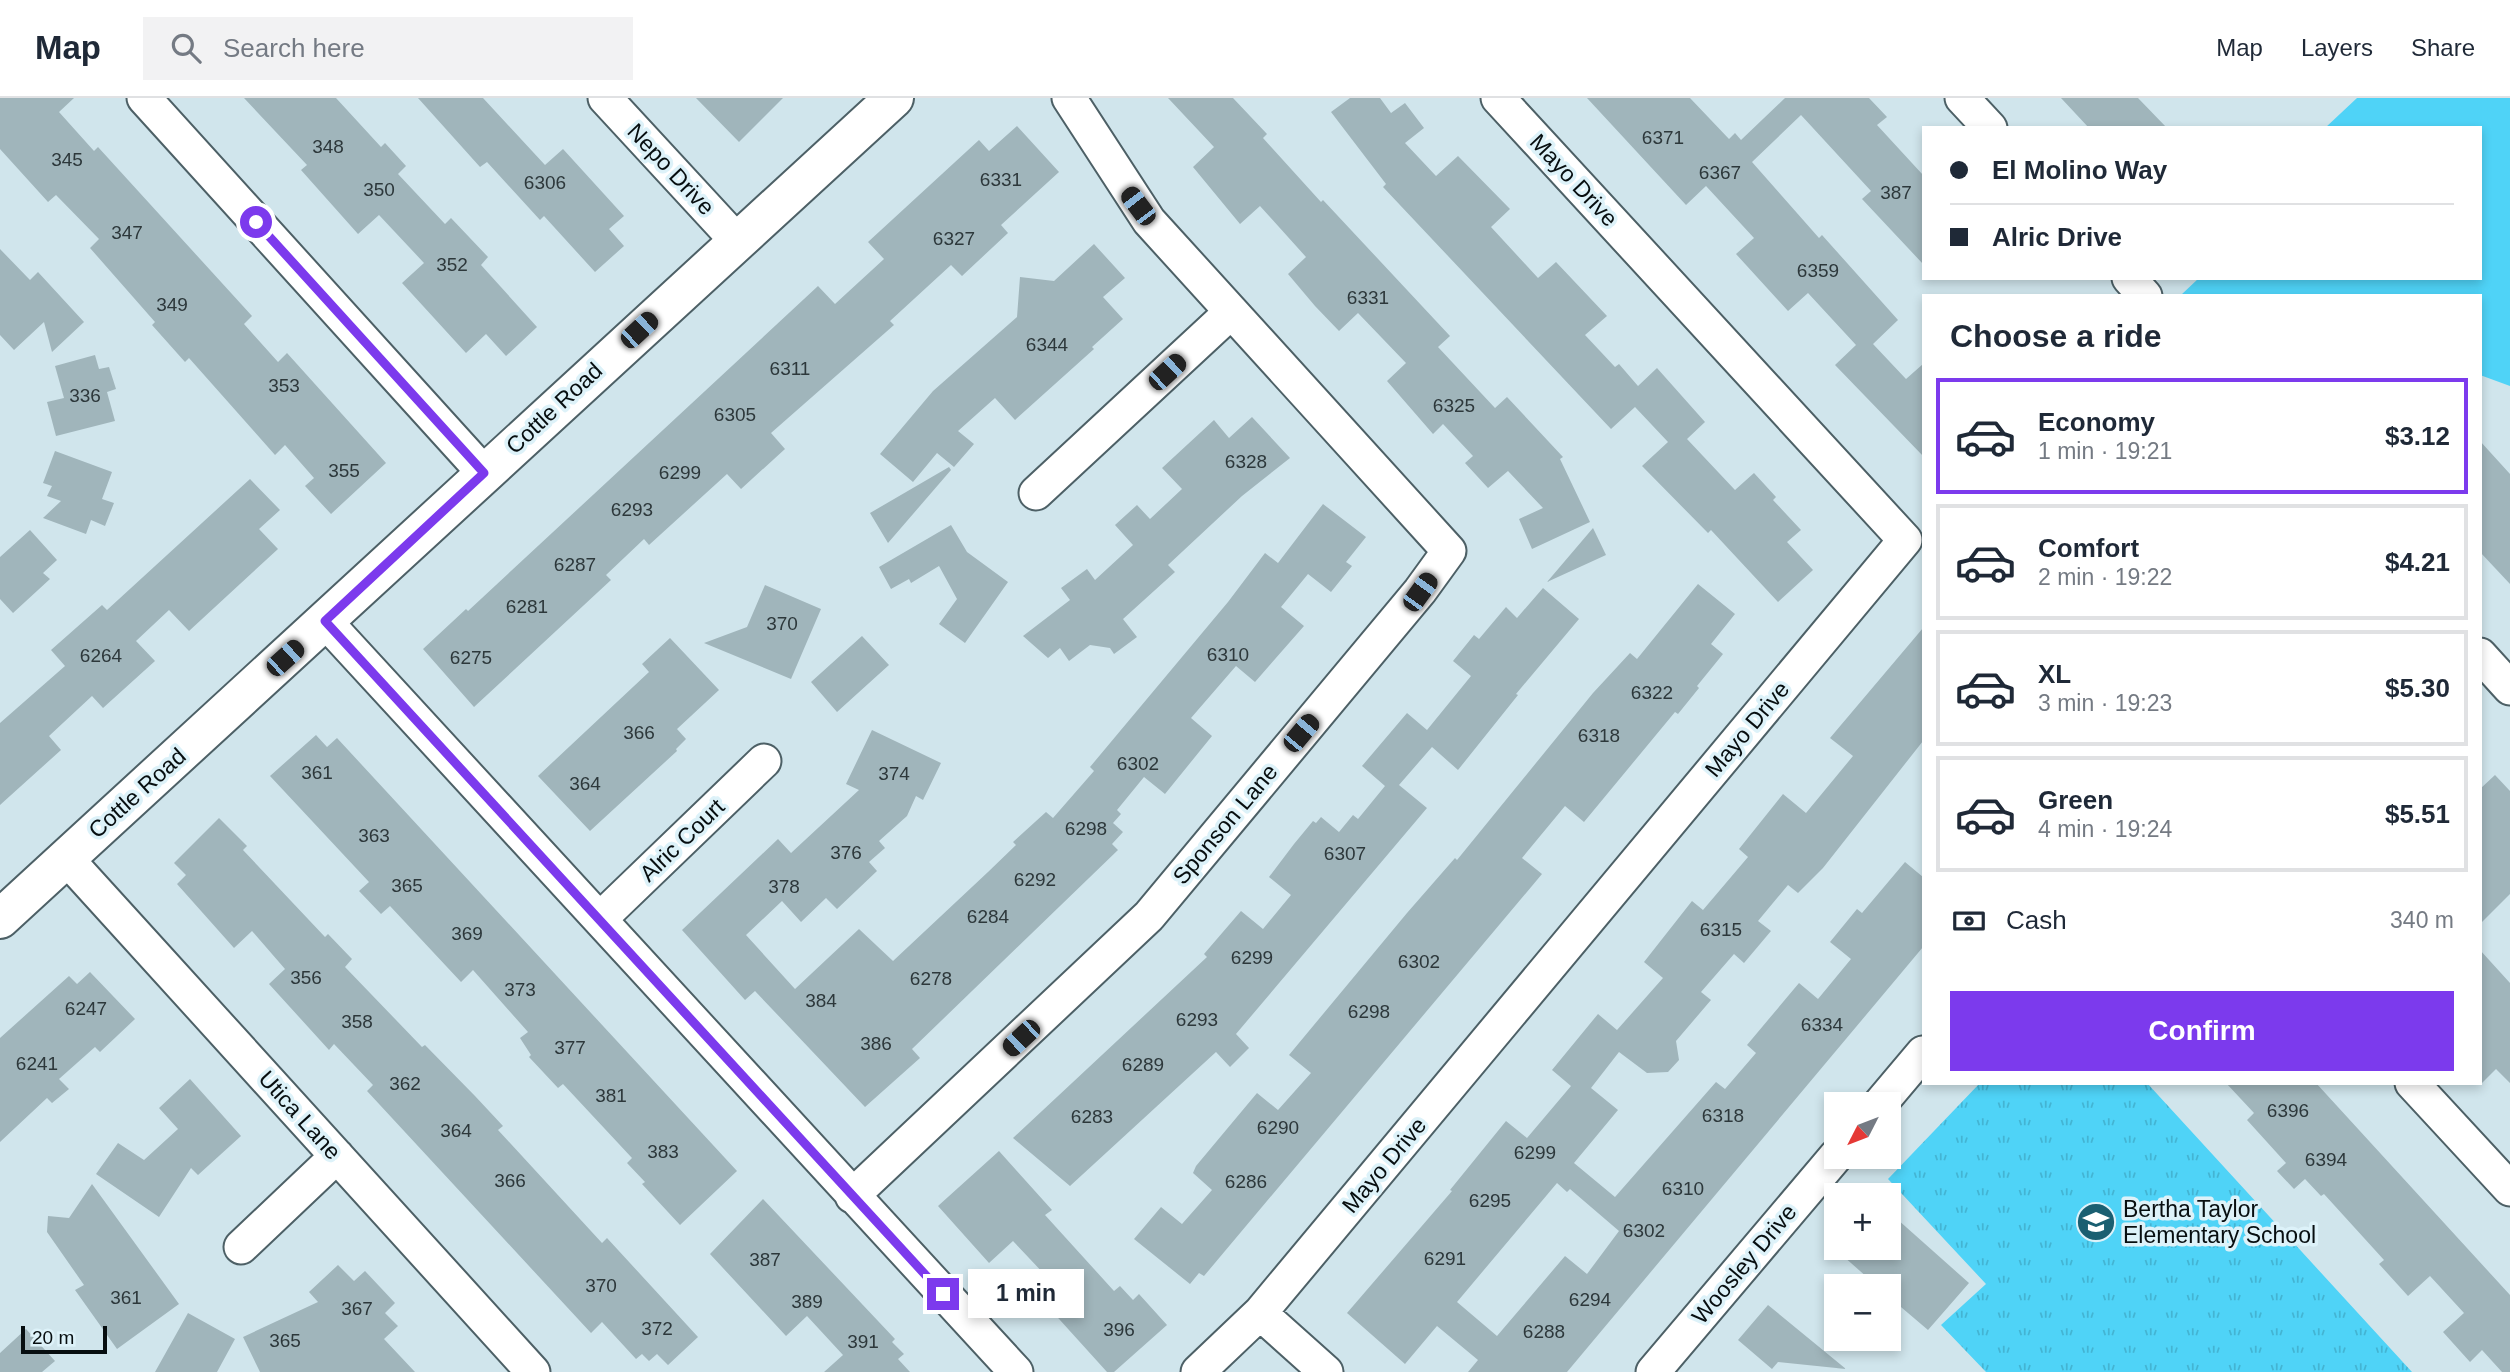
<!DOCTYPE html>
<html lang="en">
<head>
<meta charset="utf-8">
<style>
  :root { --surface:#fff; --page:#f2f2f3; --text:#1f2937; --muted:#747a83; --line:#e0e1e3; --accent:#7c3aed }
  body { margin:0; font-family:Arial,sans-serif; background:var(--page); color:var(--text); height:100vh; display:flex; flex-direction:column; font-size:26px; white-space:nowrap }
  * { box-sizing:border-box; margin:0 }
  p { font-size:23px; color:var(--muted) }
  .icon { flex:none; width:38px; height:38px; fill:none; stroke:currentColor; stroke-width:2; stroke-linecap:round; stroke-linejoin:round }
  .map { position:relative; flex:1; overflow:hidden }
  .drawer { position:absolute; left:1922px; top:196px; width:560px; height:791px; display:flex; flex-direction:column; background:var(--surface); border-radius:0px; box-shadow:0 4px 10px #0003 }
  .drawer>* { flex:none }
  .top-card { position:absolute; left:1922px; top:28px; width:560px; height:154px; border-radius:0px; box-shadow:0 4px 10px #0003; display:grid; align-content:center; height:154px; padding:0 28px; background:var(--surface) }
  .needle { width:46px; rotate:228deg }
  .fabs { position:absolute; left:1824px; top:994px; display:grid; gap:14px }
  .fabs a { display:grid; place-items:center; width:77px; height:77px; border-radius:0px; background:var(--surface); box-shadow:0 4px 10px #0003; font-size:35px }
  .scale { position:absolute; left:21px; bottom:18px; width:86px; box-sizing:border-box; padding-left:7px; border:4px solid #070e10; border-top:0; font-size:19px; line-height:24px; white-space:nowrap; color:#070e10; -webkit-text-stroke:5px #ddf2f9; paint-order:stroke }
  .end { position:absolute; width:32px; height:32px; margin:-16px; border:9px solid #7c3aed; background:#fff; box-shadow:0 0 0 4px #fff }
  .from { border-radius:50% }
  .bubble { position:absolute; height:49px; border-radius:0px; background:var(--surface); box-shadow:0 4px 10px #0003; font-size:23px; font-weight:700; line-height:49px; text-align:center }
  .car { position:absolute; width:21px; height:42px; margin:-21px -10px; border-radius:9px; box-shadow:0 0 5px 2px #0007; background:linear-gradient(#222 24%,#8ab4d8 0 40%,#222 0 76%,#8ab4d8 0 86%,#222 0) }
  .top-card b { display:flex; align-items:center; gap:24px; height:66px; font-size:26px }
  .top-card b+b { border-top:2px solid var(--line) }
  .top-card i { width:18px; height:18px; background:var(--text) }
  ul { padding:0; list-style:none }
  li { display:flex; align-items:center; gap:21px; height:116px; margin:0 14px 10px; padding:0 14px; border:4px solid var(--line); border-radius:0px }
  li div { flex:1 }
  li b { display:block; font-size:26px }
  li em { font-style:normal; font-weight:700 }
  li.selected { border-color:var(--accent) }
  li>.icon { width:63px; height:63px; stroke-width:1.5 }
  h2 { padding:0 28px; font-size:32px; line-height:84px }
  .pay { display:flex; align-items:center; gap:18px; height:77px; padding:0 28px; font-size:26px }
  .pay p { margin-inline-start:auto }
  .primary-button { display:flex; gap:14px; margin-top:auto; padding:14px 28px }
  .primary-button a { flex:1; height:80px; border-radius:0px; background:var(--accent); color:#fff; font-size:28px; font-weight:700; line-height:80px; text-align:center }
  header { display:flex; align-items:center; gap:42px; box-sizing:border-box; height:98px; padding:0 35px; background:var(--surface); border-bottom:2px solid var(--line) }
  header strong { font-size:33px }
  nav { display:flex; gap:38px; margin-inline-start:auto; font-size:24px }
  .search { width:490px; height:63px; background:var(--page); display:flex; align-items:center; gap:18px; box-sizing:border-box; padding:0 24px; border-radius:0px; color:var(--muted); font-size:26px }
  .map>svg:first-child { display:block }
  .grass { fill:url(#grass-tufts) }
  .park { fill:#4fd3f7 }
  .building { fill:#a0b5bb; fill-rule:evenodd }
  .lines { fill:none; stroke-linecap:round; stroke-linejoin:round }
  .minor-casing { stroke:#4d6066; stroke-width:37 }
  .tertiary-casing { stroke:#4d6066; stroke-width:42 }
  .minor { stroke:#fff; stroke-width:33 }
  .tertiary { stroke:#fff; stroke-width:38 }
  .route { stroke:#7c3aed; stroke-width:9 }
  .labels { text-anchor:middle; stroke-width:7; stroke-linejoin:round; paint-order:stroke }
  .number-label { font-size:19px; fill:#2d383b }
  .street-label { font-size:23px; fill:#070e10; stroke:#ddf2f9 }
  .poi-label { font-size:23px; fill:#070e10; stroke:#ddf2f9; text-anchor:start }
</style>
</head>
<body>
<header>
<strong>Map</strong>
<div class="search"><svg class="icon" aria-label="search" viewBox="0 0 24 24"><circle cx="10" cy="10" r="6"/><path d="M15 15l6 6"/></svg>Search here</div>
<nav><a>Map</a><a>Layers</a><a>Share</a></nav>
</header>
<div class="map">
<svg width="2510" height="1274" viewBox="0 0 2510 1274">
  <defs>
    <pattern id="grass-tufts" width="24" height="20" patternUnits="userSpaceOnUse" patternTransform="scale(1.75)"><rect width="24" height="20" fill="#4fd3f7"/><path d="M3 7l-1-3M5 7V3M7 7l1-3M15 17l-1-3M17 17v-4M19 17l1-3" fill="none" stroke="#43b4d3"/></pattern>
  </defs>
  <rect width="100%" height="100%" fill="#d0e5ec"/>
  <path class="grass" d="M1980,985h167l265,289h-426l-45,-47 45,-41 -98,-105z"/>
  <path class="park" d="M2357,0h153v288l-30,-11v-79l-299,-1 18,-17h281v-150h-155z"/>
  <path class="building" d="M0,0h74l-15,14 35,39 4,-4 154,169 -8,8 34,38 9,-9 99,110 -55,51 -26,-28 9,-8 -29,-33 -10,10 -86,-97 -4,4 -33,-37 3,-3 -65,-74 9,-9 -43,-44 -8,7 -48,-53z
    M244,0h92l45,49 4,-4 21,23 -8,8 47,50 6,-6 37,39 -7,8 56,62 -31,29 -20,-22 -20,19 -64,-70 22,-20 -45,-48 -21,19 -57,-64 6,-5z
    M418,0h65l62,67 18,-16 61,67 -15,13 15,17 -29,26 -51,-56 -4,4 -53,-58 -7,5z
    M696,0h87l-44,44z
    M1168,0h65l34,36 -4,4 58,64 2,-2 127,136 -12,11 57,61 12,-11 56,60 -3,2 30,63 -58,27 -13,-30 24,-11 -35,-37 -20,17 -23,-25 8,-7 -30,-32 -10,10 -46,-53 19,-18 -48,-50 -19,18 -24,-25 -27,-32 18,-17 -46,-51 -20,18 -47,-57 21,-20z
    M1350,0h30l11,15 14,-10 19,25 -19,15 31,33 22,-20 52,53 -19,18 47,51 18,-16 51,54 -22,19 30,32 4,-3 19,22 19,-18 48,54 -18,17 48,51 19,-17 22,24 -3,3 28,30 -14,12 26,28 -35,32 -67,-72 -3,3 -66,-67 26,-24 -33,-35 -24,22 -228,-242 3,-3 -55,-72z
    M1587,0h103l39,41 6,-6 6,7 44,-42h84l18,19 -10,8 46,50v89l-61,-65 9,-8 -70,-76 -49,47 67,76 3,-3 76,85 -25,24 33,35 17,-15v92l-88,-91 21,-20 -48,-52 -20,18 -52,-57 18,-16 -48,-52 -20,19z
    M2061,0h77l29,30h-78z
    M1017,28l42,46 -58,53 7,8 -46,43 -11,-11 -61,56 4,4 -123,108 14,16 -44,40 -14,-15 -78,71 -5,-6 -38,36 5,5 -137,127 -51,-58 43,-40 2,2 350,-325 17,18 49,-45 -16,-17 111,-102 10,11z
    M1094,146l31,34 -22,19 20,22 -31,28 2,2 -79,71 -20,-22 -37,33 16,13 -20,23 -17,-14 -24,29 -33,-28 53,-63 84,-74 3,-40 34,4z
    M0,151l30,31 8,-8 46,50 -32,30 -8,-30 -30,28 -14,-15z
    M95,257l4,14 10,-2 7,22 -9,3 8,29 -59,15 -9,-34 17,-4 -9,-32z
    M1252,319l38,41 -48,38 -74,69 7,7 -52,47 14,18 -23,17 -4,-6 -20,-3 -21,16 -9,-13 -12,10 -25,-22 47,-36 -9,-12 26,-19 8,11 38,-35 -18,-20 22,-20 13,14 32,-30 -20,-21 52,-48 15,18z
    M2480,343l30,33v110l-30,-32z
    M55,353l57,21 -10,27 12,4 -9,23 -14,-6 -5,14 -43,-16 18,-17 -14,-5 5,-10 -9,-3z
    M949,369l2,3 -63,73 -18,-30z
    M250,381l30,31 -21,19 19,20 -89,82 -20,-21 -33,31 19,20 -52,47 -11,-12 -43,40 12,14 -61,55v-82l65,-57 -14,-16 51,-45 5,5z
    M1323,406l43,33 -20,25 6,4 -21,26 -23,-18 -27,33 23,19 -49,56 -19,-16 -45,52 21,18 -47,58 -21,-17 -27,33 4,4 -8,9 10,9 -11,12 6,6 -206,199 8,9 -55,49 -110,-116 -10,9 -63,-70 96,-91 13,14 68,-63 -13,-6 26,-54 69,33 -18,37 -7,-4 -9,20 -28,25 6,7 -16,14 8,9 -40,38 -11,-11 -25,24 -19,-21 -36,34 49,54 64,-60 34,32 95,-89 28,-27 -3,-3 33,-30 7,6 41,-47 -4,-4 138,-165 37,-49 13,10z
    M951,427l16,27 41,30 -43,61 -26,-19 18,-25 -18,-33 -28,17 -2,-4 -18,10 -12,-22z
    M1593,430l13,27 -59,27z
    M30,432l27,30 -14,13 7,6 -37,34 -13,-14v-42z
    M1698,486l37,30 -24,30 12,10 -26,32 2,2 -21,26 -3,-2 -91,110 -19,-16 -43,52 20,16 -338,402 -5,-3 -9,11 -56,-45 27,-32 21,17 30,-34 -19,-17 3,-7 61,-73 21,17 33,-37 -22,-18 118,-142 48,-55 2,2 136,-167 37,-40 7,6z
    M765,487l56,24 -30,70 -87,-36 43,-16z
    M1543,490l36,31 -63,75 2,1 -60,75 -26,-23 -33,38 28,23 -191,226 13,14 -19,19 -14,-15 -146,134 -57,-48 194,-181 -3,-3 37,-43 22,18 28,-34 -22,-18 25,-33 19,-23 3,2 5,-6 18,15 14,-17 5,4 27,-33 -23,-20 45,-53 20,17 44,-54 -18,-15 21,-26 5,4 27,-32 11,11z
    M1923,530v113l-100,127 -25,25 -10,-8 -30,36 13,10 -27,32 -10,-9 -33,38 10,8 -35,41 3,19 -11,12 -21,1 -28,-21 -28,36 27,22 -44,53 41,34 101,-115 9,7 31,-36 -9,-8 52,-62 19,16 33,-40 -21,-17 27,-33 5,4 43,-51 18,15v70l-356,425h-99l10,-12 -41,-34 -32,38 -58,-51 105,-122 -2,-1 56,-69 21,17 44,-52 -19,-16 46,-56 19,16 46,-52 -19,-16 48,-61 11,9 45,-53 -9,-8 44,-55 23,19 47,-57 -23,-18zM1557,1085l10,9 3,-3 49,42 -32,43 -22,-18 -68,80 -40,-34z
    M862,538l27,29 -52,47 -26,-30z
    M670,540l49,52 -42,39 9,10 -10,10 1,2 -87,80 -52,-55 111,-104 -7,-8z
    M316,637l11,12 10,-9 400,433 -57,54 -38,-41 3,-2 -18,-19 5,-5 -69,-74 -5,4 -29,-31 2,-2 -11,-17 8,-6 -55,-62 -12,12 -71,-76 -9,8 -22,-23 10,-9 -99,-106z
    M2495,677l15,16v103l-30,30v-135z
    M219,720l28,28 -4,4 82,87 3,-3 24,25 -7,8 77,80 3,-2 50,51 28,30 -5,4 104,113 5,-5 91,99 -30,28 -11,-11 -8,7 -7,-7 -6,5 -34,-37 -11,11 -224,-242 6,-6 -39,-41 -5,6 -60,-66 16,-15 -33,-38 -18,17 -57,-64 9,-9 -12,-12z
    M2480,852l30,33v100l-14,-14 -16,16z
    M90,874l45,47 -35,33 -5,-5 -36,32 10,10 -17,14 -5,-5 -47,44v-104l69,-62 8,8z
    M190,981l51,57 -43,39 -7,-7 -32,49 -63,-43 22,-31 26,17 34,-31 -19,-21z
    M2226,985h90l194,212v77h-8l-20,-22 -12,12 -27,-30 21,-19 -34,-37 -22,20 -29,-32 5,-4 -60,-66 -3,2 -16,-17 -11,10 -17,-18 9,-8 -39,-43 7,-7z
    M999,1053l53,59 -7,5 69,76 6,-5 13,14 6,-6 28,31 -53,47h-7l-76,-84 15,-12 -33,-35 -24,22 -51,-57z
    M92,1086l87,120 -62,45 -42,-59 9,-5 -37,-53 1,-16 21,2z
    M763,1101l132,140 -3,3 12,12 -6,5 12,13h-86l19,-17 -36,-39 -21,20 -76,-82z
    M1888,1113l81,72 -41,47 -40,-34v-10h-11l-43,-38h54z
    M338,1167l16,16 11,-10 30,32 -10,10 13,13 -14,13 31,33h-155l-17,-35 75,-35 -9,-10z
    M1768,1207l78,64 -68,-7 -6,7 -34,-29z
    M188,1215l47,26 -18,33h-62z
    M26,1231l29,32 -13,11h-42v-19z"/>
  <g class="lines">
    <g class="minor-casing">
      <path id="minor" d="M144,0l340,375
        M605,0l132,143
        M1962,0l28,30
        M2129,180l16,18
        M1036,395l194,-180
        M325,523l691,751
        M2480,557l30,33
        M66,760l467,514
        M600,821l164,-158
        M2412,985l98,106
        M1880,1006l43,-51
        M852,1098l297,-280 271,-325 29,-40 -300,-330 -80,-123
        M241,1149l96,-91
        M1260,1215l66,59
        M1198,1274l62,-59 645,-773 -407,-442
        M1653,1274l183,-216"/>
    </g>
    <g class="tertiary-casing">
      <path id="tertiary" d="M0,821l894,-821"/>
    </g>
    <use href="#minor" class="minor"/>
    <use href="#tertiary" class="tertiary"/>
  </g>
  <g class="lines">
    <path class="route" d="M256,124l228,251 -159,148 618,673"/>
  </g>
  <defs>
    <g id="school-disc" transform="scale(2.0125)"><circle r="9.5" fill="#1a5f71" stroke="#ddf2f9"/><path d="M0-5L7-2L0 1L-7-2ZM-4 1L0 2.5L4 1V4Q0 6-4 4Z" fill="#fff"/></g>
  </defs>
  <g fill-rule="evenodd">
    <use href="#school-disc" x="2096" y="1124"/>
  </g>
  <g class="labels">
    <g class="number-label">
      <text x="1663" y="46">6371</text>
      <text x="328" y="55">348</text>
      <text x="67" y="68">345</text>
      <text x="1720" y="81">6367</text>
      <text x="1001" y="88">6331</text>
      <text x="545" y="91">6306</text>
      <text x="379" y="98">350</text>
      <text x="1896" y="101">387</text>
      <text x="127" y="141">347</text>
      <text x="954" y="147">6327</text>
      <text x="452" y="173">352</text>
      <text x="1818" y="179">6359</text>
      <text x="1368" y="206">6331</text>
      <text x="172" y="213">349</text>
      <text x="1047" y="253">6344</text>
      <text x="790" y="277">6311</text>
      <text x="284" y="294">353</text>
      <text x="85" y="304">336</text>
      <text x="1454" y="314">6325</text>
      <text x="735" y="323">6305</text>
      <text x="1246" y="370">6328</text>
      <text x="344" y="379">355</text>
      <text x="680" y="381">6299</text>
      <text x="632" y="418">6293</text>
      <text x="575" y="473">6287</text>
      <text x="527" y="515">6281</text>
      <text x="782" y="532">370</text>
      <text x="1228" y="563">6310</text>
      <text x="101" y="564">6264</text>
      <text x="471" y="566">6275</text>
      <text x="1652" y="601">6322</text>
      <text x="639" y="641">366</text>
      <text x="1599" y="644">6318</text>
      <text x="1138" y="672">6302</text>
      <text x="317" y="681">361</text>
      <text x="894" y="682">374</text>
      <text x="585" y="692">364</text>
      <text x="1086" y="737">6298</text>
      <text x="374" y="744">363</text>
      <text x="846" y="761">376</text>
      <text x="1345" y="762">6307</text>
      <text x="1035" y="788">6292</text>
      <text x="407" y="794">365</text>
      <text x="784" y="795">378</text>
      <text x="988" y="825">6284</text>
      <text x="1721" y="838">6315</text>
      <text x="467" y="842">369</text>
      <text x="1252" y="866">6299</text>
      <text x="1419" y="870">6302</text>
      <text x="306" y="886">356</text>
      <text x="931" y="887">6278</text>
      <text x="520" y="898">373</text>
      <text x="821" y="909">384</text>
      <text x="86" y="917">6247</text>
      <text x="1369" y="920">6298</text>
      <text x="1197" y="928">6293</text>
      <text x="357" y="930">358</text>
      <text x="1822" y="933">6334</text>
      <text x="876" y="952">386</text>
      <text x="570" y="956">377</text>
      <text x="37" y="972">6241</text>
      <text x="1143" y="973">6289</text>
      <text x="405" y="992">362</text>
      <text x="611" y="1004">381</text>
      <text x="2288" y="1019">6396</text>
      <text x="1723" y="1024">6318</text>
      <text x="1092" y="1025">6283</text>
      <text x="1278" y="1036">6290</text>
      <text x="456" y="1039">364</text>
      <text x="663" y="1060">383</text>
      <text x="1535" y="1061">6299</text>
      <text x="2326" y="1068">6394</text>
      <text x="510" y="1089">366</text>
      <text x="1246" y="1090">6286</text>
      <text x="1683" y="1097">6310</text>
      <text x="1490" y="1109">6295</text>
      <text x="1644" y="1139">6302</text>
      <text x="1445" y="1167">6291</text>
      <text x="765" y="1168">387</text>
      <text x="601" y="1194">370</text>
      <text x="126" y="1206">361</text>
      <text x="1590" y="1208">6294</text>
      <text x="807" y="1210">389</text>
      <text x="357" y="1217">367</text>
      <text x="657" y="1237">372</text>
      <text x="1119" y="1238">396</text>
      <text x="1544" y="1240">6288</text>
      <text x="285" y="1249">365</text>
      <text x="863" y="1250">391</text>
    </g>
    <g class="street-label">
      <text transform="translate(671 71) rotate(47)" y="8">Nepo Drive</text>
      <text transform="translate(1574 82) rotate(47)" y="8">Mayo Drive</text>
      <text transform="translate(554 310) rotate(-43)" y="8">Cottle Road</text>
      <text transform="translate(1747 631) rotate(-50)" y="8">Mayo Drive</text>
      <text transform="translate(137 695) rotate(-42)" y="8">Cottle Road</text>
      <text transform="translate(1225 726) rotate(-50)" y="8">Sponson Lane</text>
      <text transform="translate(682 742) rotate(-44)" y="8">Alric Court</text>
      <text transform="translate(300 1017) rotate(48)" y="8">Utica Lane</text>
      <text transform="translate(1384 1067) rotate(-50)" y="8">Mayo Drive</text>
      <text transform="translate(1744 1166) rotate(-50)" y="8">Woosley Drive</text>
    </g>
    <g class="poi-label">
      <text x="2123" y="1119">Bertha Taylor<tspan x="2123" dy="26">Elementary School</tspan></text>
    </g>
  </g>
</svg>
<div class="fabs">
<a><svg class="needle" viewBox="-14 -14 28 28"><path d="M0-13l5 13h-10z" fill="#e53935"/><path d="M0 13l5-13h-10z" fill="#747a83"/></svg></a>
<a>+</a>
<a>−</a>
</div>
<div class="scale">20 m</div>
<i class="end from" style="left:256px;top:124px"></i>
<i class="end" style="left:943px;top:1196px"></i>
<div class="bubble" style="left:968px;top:1171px;width:116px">1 min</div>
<i class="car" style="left:1138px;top:108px;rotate:323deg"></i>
<i class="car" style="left:639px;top:232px;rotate:47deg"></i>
<i class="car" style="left:1167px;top:274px;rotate:47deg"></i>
<i class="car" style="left:1420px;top:494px;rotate:36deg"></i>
<i class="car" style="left:285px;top:560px;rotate:48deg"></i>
<i class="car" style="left:1301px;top:635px;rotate:40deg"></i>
<i class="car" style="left:1021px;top:940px;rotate:227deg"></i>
<div class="top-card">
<b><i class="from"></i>El Molino Way</b>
<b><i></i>Alric Drive</b>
</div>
<section class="drawer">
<h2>Choose a ride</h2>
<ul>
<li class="selected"><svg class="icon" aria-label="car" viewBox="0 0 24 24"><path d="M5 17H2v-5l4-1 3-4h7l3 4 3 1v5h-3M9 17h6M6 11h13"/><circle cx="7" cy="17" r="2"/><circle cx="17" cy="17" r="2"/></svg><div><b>Economy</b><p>1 min · 19:21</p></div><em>$3.12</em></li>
<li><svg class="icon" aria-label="car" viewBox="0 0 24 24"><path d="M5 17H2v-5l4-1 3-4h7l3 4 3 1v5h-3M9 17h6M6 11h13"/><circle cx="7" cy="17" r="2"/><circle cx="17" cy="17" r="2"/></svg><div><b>Comfort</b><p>2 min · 19:22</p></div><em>$4.21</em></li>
<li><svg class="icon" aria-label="car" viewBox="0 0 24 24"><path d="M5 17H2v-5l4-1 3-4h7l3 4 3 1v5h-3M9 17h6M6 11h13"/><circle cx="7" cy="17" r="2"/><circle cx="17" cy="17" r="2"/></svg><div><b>XL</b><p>3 min · 19:23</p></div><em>$5.30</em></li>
<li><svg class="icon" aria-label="car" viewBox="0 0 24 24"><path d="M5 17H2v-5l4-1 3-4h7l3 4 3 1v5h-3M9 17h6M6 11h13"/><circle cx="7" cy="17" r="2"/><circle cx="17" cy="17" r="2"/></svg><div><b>Green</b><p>4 min · 19:24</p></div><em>$5.51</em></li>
</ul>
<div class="pay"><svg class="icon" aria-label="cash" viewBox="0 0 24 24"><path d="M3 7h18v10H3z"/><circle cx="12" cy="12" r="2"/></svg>Cash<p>340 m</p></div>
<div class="primary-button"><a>Confirm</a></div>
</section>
</div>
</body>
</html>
